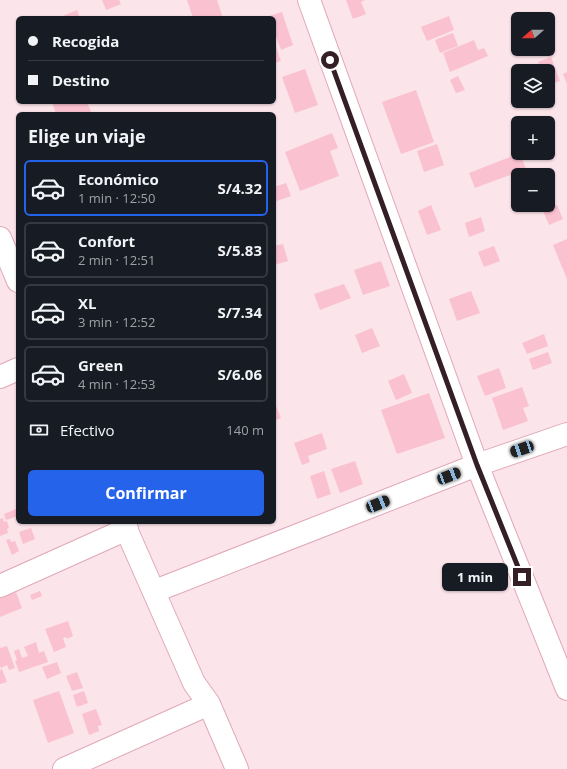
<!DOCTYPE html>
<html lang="es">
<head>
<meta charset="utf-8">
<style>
  :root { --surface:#171b24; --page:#20242c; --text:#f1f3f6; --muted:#9ea1a6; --line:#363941; --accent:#2563eb }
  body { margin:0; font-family:"Open Sans",sans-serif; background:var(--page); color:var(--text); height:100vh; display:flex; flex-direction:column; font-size:15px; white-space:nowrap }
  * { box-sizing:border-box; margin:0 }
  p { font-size:13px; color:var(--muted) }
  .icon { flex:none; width:22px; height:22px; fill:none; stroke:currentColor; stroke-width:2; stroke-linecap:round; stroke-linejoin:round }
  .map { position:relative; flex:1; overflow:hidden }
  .sheet { position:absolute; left:16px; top:112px; width:260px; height:412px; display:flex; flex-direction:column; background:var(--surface); border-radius:6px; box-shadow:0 1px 3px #0004 }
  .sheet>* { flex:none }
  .top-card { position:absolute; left:16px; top:16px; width:260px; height:88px; border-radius:6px; box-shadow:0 1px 3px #0004; display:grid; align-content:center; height:88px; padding:0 12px; background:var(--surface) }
  .needle { width:26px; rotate:250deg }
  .buttons { position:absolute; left:511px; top:12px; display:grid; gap:8px }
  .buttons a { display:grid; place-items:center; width:44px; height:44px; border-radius:6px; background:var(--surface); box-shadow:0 1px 3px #0004; font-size:20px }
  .end { position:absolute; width:18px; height:18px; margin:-9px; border:5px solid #331f25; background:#fff; box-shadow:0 0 0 2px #fff }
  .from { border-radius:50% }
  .bubble { position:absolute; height:28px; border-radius:6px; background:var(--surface); box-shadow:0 1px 3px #0004; font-size:13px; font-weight:700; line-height:28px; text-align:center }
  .car { position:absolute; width:12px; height:24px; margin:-12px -6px; border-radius:5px; box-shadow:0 0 3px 1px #0007; background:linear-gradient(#222 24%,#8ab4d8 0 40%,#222 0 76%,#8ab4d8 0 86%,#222 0) }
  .top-card b { display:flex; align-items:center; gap:14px; height:38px; font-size:15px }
  .top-card b+b { border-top:1px solid var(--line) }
  .top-card i { width:10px; height:10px; background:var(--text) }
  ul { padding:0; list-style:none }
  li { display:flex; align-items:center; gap:12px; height:56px; margin:0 8px 6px; padding:0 4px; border:2px solid var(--line); border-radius:6px }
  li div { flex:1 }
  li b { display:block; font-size:15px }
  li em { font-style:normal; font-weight:700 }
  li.current { border-color:var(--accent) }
  li>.icon { width:36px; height:36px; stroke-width:1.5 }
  h2 { padding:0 12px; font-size:18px; line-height:48px }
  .pay { display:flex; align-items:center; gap:10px; height:44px; padding:0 12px; font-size:15px }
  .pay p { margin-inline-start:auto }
  .action { display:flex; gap:8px; margin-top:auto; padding:8px 12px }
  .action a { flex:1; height:46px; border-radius:6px; background:var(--accent); color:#fff; font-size:16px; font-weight:700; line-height:46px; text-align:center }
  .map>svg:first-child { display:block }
  .building { fill:#fac1d1 }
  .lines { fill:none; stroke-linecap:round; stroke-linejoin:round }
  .minor-casing { stroke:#e0a8b8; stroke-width:24 }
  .minor { stroke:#fff; stroke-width:22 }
  .route { stroke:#331f25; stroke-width:5 }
</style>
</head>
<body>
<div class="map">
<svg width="567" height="769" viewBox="0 0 567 769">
  <rect width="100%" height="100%" fill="#fbe4ea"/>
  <path class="building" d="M102,0h17l2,4 -15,6z
    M187,0h30l6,18h-30z
    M346,0h19l-4,2 5,12 -13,5z
    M77,10l3,8h-22z
    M282,12l11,33 -12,5 -7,-19v-13h-5v-2z
    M449,16l5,14 -27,11 -6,-14z
    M453,33l5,13 -18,7 -5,-13z
    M474,40l4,10 6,-2 4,8 -38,16 -7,-19z
    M274,41l7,20 -7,2z
    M551,57l9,24 -12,4v-14h-6l-4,-9z
    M305,69l13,36 -23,8 -13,-36z
    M567,72v12l-4,-10z
    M458,76l7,14 -9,3 -6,-13z
    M416,90l18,52 -33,12 -19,-52z
    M52,102h35l5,12h-36z
    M332,133l6,15 -8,3 9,25 -39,15 -15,-39z
    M437,144l7,21 -20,7 -7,-21z
    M520,153l6,16 -51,19 -6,-15z
    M286,183l5,13 -17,6v-15z
    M431,205l10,25 -14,5 -9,-24z
    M557,205l6,14 -14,6 -6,-14z
    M481,217l4,14 -16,6 -4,-14z
    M567,239v40l-14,-34z
    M283,244l5,17 -14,4v-19z
    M494,246l6,15 -16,6 -6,-15z
    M381,261l9,25 -27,9 -9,-25z
    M344,284l7,14 -31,12 -6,-16z
    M471,291l9,22 -23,8 -8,-22z
    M372,328l8,18 -18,7 -7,-18z
    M544,334l4,12 -21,8 -5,-11z
    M548,352l4,11 -19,7 -4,-11z
    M499,368l7,20 -21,8 -8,-20z
    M404,374l8,19 -16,7 -8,-19z
    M522,387l7,19 -6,2 5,13 -25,9 -11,-32z
    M429,393l16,45 -48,16 -16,-44z
    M274,401l7,17 -7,3z
    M322,433l5,16 -19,7 2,6 -8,3 -8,-22z
    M355,461l8,23 -23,9 -9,-24z
    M324,471l7,23 -14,5 -7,-23z
    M16,509l2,7 -12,4 -2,-6z
    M3,518l1,4 3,-1 2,7 -2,1 1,4 -8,3v-17z
    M31,528l4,11 -12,5 -4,-12z
    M10,539l1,3 4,-1 4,10 -7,4 -6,-15z
    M40,591l2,5 -10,4 -2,-5z
    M16,592l6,16 -22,9v-19z
    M68,621l5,15 -6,3 -1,-2 -3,1 3,9 -12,5 -9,-23z
    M36,642l3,11 5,-2 4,11 -29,10 -4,-11 2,-1 -3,-9 5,-2 3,9 6,-2 -4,-9z
    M7,646l8,22 -6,2 -2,-5 -6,3 -1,-2v-18z
    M57,662l4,11 -14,6 -5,-12z
    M2,669l5,13 -7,2v-14z
    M77,672l6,16 -11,3 -6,-15z
    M59,691l15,42 -26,10 -15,-43z
    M84,691l4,12 -11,4 -4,-12z
    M96,709l6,16 -4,1 1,5 -10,4 -7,-21z"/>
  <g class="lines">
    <g class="minor-casing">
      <path id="minor" d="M309,0l168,465 90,224
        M0,238l18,43
        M0,377l18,-8
        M123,522l71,161 15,21 28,65
        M0,586l127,-57
        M155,591l322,-126 90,-31
        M64,769l145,-65"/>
    </g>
    <use href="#minor" class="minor"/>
  </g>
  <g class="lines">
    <path class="route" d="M330,60l147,405 45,112"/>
  </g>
</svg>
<div class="buttons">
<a><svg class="needle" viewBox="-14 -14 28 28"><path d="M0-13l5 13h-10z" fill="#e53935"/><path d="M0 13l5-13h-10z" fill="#9ea1a6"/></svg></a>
<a><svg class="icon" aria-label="layers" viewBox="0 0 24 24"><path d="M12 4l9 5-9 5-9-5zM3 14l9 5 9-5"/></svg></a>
<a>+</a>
<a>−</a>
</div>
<i class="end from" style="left:330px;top:60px"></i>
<i class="end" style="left:522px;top:577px"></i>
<div class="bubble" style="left:442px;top:563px;width:66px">1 min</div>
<i class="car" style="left:522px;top:449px;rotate:251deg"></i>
<i class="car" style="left:449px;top:476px;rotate:69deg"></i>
<i class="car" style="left:378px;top:504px;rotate:68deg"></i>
<div class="top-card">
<b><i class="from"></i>Recogida</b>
<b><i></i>Destino</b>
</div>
<section class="sheet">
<h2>Elige un viaje</h2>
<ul>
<li class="current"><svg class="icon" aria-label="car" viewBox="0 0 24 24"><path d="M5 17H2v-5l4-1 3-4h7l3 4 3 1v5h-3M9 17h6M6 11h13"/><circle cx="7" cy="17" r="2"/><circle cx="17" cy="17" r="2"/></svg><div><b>Económico</b><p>1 min · 12:50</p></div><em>S/4.32</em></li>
<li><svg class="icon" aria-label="car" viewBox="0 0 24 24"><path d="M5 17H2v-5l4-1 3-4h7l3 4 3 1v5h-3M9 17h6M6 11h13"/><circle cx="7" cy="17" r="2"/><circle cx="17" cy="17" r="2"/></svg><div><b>Confort</b><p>2 min · 12:51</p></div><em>S/5.83</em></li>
<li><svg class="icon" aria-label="car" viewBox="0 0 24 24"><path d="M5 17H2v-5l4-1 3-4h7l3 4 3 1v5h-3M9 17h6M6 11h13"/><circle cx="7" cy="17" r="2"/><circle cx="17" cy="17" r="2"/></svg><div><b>XL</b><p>3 min · 12:52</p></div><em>S/7.34</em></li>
<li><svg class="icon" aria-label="car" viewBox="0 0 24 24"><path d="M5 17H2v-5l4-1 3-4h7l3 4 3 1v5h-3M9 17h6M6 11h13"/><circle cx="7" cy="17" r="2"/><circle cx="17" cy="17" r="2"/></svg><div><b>Green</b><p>4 min · 12:53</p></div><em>S/6.06</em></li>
</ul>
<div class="pay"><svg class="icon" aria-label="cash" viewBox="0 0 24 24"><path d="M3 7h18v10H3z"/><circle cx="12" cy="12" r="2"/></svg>Efectivo<p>140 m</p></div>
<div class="action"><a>Confirmar</a></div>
</section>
</div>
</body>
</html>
